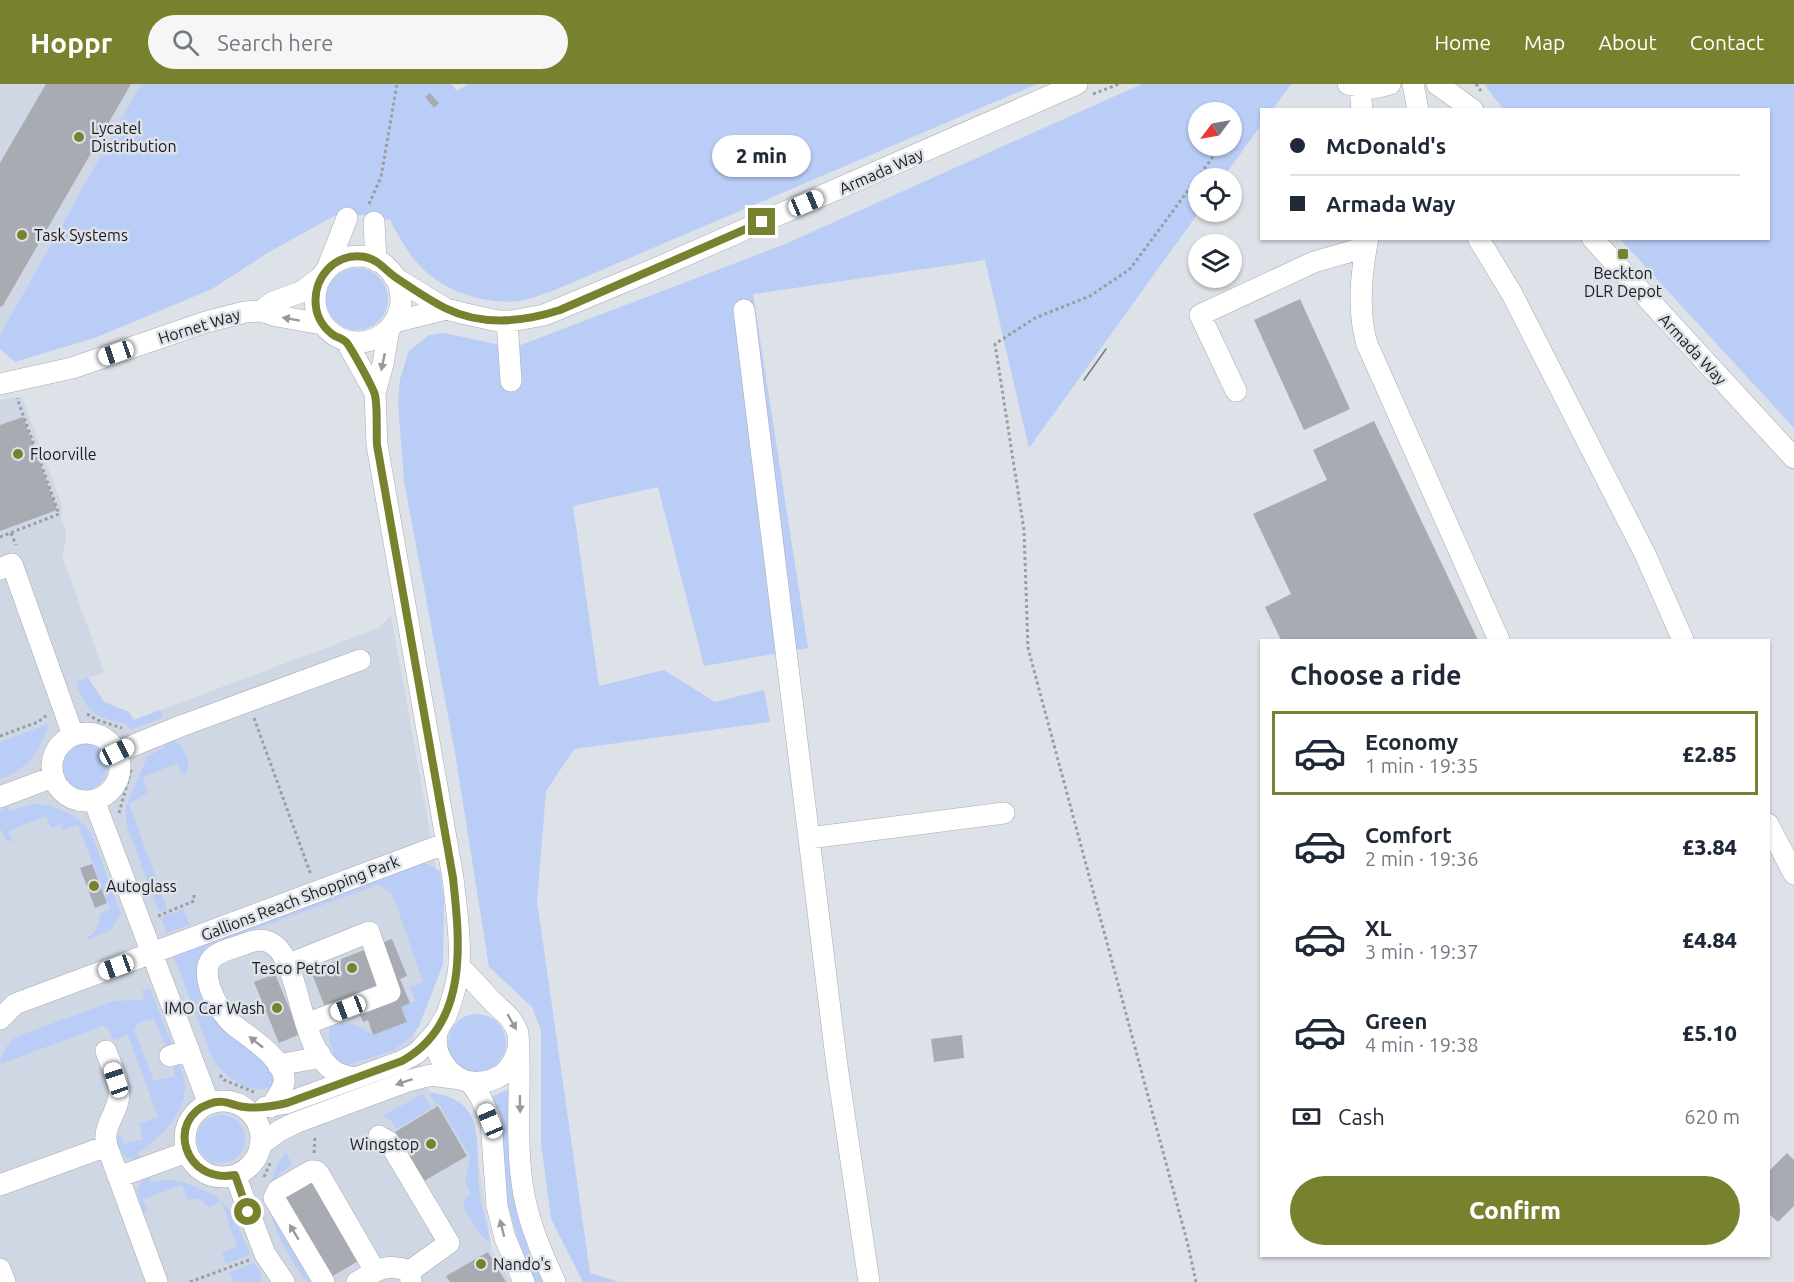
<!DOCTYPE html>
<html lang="en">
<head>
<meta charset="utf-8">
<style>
  :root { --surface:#fff; --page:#f6f6f7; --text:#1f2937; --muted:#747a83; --line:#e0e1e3; --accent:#78822e }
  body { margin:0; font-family:Ubuntu,sans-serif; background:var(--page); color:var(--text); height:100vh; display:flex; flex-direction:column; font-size:22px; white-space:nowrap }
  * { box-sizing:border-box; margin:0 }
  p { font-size:20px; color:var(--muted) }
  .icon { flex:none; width:33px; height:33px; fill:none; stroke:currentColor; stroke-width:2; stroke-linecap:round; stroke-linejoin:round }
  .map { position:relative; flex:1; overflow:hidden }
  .panel { position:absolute; left:1260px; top:555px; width:510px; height:618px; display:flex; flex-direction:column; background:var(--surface); border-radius:0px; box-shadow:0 2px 4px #0004 }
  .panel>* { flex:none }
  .guide { position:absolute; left:1260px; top:24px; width:510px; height:132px; border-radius:0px; box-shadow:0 2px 4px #0004; display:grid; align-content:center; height:132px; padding:0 30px; background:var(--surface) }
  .needle { width:39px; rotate:238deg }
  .fabs { position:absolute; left:1188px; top:18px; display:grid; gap:12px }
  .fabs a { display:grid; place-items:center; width:54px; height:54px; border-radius:50%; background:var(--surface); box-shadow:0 2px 4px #0004; font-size:30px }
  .end { position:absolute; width:27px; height:27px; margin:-14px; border:8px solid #78822e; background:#fff; box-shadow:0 0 0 3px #fff }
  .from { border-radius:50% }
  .bubble { position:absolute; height:42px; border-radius:21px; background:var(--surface); box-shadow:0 2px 4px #0004; font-size:20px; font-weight:800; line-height:42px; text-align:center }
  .car { position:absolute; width:18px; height:36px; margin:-18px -9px; border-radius:8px; box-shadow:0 0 4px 2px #0007; background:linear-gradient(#fff 24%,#345 0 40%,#fff 0 76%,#345 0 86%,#fff 0) }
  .guide b { display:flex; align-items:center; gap:21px; height:57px; font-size:22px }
  .guide b+b { border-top:2px solid var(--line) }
  .guide i { width:15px; height:15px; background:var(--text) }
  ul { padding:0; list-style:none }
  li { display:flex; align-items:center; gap:18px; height:84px; margin:0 12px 9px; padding:0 18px; border:3px solid transparent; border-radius:0px }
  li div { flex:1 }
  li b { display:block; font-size:22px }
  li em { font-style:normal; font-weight:800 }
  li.active { border-color:var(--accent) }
  li>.icon { width:54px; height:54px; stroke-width:1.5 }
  h2 { padding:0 30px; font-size:27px; line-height:72px }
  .pay { display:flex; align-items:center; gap:15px; height:66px; padding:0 30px; font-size:22px }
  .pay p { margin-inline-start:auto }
  .button { display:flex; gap:12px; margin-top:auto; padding:12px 30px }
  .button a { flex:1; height:69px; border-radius:36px; background:var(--accent); color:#fff; font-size:24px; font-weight:800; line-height:69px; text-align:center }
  header { display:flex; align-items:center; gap:36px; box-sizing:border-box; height:84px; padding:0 30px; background:var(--accent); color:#fff }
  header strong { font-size:28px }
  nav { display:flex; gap:33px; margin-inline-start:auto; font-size:21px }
  .search { width:420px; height:54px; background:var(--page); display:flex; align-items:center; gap:15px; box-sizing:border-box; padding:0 21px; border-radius:33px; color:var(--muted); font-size:22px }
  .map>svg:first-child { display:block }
  .built { fill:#cfd6e4 }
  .green { fill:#bacdf6; fill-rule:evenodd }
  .building { fill:#a8abb2 }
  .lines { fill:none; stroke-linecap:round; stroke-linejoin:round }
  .minor-casing { stroke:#a7aab1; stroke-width:22 }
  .path { stroke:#9a9da3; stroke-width:3; stroke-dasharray:3 3; stroke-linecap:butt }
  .minor { stroke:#fff; stroke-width:21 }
  .tram { stroke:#787a7f; stroke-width:1.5 }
  .oneway { fill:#98999a }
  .route { stroke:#78822e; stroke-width:8 }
  .poi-dot { fill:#78822e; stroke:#dde1e8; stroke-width:2 }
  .labels { text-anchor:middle; stroke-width:5; stroke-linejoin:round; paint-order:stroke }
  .poi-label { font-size:16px; fill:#1b1c1f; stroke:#dde1e8; text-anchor:start }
  .street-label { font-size:16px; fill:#1b1c1f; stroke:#dde1e8 }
</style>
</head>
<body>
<header>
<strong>Hoppr</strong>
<div class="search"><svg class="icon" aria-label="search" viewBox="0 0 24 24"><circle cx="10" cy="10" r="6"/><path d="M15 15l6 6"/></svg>Search here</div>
<nav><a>Home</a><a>Map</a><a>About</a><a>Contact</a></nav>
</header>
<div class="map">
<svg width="1794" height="1198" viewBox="0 0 1794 1198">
  <rect width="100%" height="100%" fill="#dde1e8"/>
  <path class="built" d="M0,0h141l-141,251z
    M22,313l40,109 -1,14 4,8 1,11 -4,17 42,116 -16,6 16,24 25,10 5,8 245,-92 12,-13 46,257v107l-24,59 17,54 14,3 15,7 12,14 21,134 19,32h-511v-882z"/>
  <path class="green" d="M141,0h310l6,7 11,-7h569l-487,208c-8,2 -17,6 -26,8 -31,6 -69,-5 -93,-24 -18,-13 -31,-37 -41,-56l-26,-5 -30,1 -65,36 -57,37 -115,48 -82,25 -15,-13v-14z
    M1142,0h149l-18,25 -11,1 -1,15 -38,53h-25l1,34 -170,236 -44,-188 -232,34 55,354 -104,18 -46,-179 -85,19 26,180 65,-16 51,32 49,-12 6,32 -196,27 -28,42 -9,110 53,372 29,9h-36l-32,-63 -10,-76v-113l-9,-23 -43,-40 -34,-214 -51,-272 -6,-79 2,-23 9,-28 20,-16 15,-2 69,15 270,-103zM1198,28h34v34h-34z
    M1484,0h310v344l-174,-189 148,-1v-128l-265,-1z
    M326 215a31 31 0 1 1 62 0a31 31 0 1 1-62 0Z
    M88,594l16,24 25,10 5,8 26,-10 3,8 -32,11 -4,-5c-29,-5 -42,-12 -51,-42z
    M48,640c-6,27 -22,46 -48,55v-37z
    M170,654c12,4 22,23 16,34l-4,3 -5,-12 -34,14 5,15 -19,12 38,105 -8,3 -32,-86 -2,-16 22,-53 19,-11 -2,-6z
    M61 683a23 23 0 1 1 46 0a23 23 0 1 1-46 0Z
    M32,720c24,0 44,10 59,29l30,81 -10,16 -22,9 -1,-2c9,-5 11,-13 12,-23l10,-5 -32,-84 -15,5 -2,-6 -10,4 -5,-12 -38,15 4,10h-6l-6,-13v-16l7,-6 2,5z
    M425,779l15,8 4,28 -1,65 -24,62 -8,11 -19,14 -46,14 -7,-3 -6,-7 -4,-17 1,-10c15,-11 30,-2 43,7l34,-14 -6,-14 15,-6 -6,-14 13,-5 -29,-84 -5,-7 -12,-6 -127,46 -51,37 67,92 10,23c-23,18 -52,-7 -64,-25l-38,-102z
    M183,825l6,16 -22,8 -6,-15z
    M150,904l24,61 -6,2 -14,-32 -16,4 -4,7 20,51 21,-5 -4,-15 7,-2c2,9 7,19 7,28 0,27 -26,53 -48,66l4,6c-17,3 -21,-8 -26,-22l5,-2 4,9 19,-5 -4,-15 19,-7 -30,-82 -15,5 -4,-11 -6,-3 -103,38c0,-11 9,-22 18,-28l96,-35 28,-1 3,-2 -3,-8z
    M448 959a29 29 0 1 1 58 0a29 29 0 1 1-58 0Z
    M509,1005l12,134 7,25 17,34h-10l-18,-45 -11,-39 -5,-80 -10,-21z
    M429,1009c60,5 46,53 50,96 2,19 9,36 11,55l-13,-14 -14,-24 3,-9 5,-3 -6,-11 5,-27 -31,-52 -3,1z
    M423,1010l9,14 -36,21 -5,-9 -9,-4z
    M197 1055a24 24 0 1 1 48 0a24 24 0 1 1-48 0Z
    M286,1068l6,13 -12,8 -7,12 21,67 18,30 -6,-1c-29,-41 -54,-83 -20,-129z
    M149,1094l2,4c26,-7 45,5 68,16v5l-10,4c-7,-7 -11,-11 -21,-7l-6,-15 -39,14 5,12 -5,1 -6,-21 5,-10z
    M221,1116l11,13 18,41 -24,10 -4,-12 15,-5z
    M254,1179l7,12 1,7h-29l-3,-10z"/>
  <path class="building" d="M46,0h85l-129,223 -2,-1v-143z
    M430,9l9,10 -5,5 -9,-11z
    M1300,215l50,110 -46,21 -50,-110z
    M23,333l34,93 -57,21v-106z
    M1374,337l104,219h-197l-16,-33 26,-13 -38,-80 74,-34 -14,-30z
    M92,780l15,39 -12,5 -15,-40z
    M392,855l15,37 -7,3 10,24 -9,4 6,15 -34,13 -5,-15 -5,2 -11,-26 -27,11 -14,-36z
    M275,890l25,60 -21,9 -25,-61z
    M962,951l2,23 -30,4 -3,-23z
    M438,1022l29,50 -43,25 -29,-49z
    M1787,1069l7,7v46l-16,16 -10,-9v-41z
    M319,1094l46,79 -39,23 -46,-80z
    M488,1168l18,30h-56l-4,-6z"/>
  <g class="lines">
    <g class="minor-casing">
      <path id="minor" d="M1348,0l26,4 16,-4
        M1413,0l5,26
        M1437,0l36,26
        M1360,4l2,22
        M374,138l2,39
        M1368,154c-7,35 -11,72 -1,106l132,296
        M1478,154l34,56 133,260 38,86
        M1592,154l202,220
        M315 215a43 43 0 1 1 86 0a43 43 0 1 1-86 0Z
        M327,185l20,-51
        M394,193l52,32 20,5 32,7h13l33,-6 106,-44 427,-187
        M744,226l93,756 32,216
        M261,227l12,-9 28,-10 20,-15
        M507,237l4,60
        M394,238l52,-13
        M389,245l-6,35 -8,29 2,52 76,433c3,28 8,59 6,87 -1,15 -7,35 -12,49 -2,5 -7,10 -9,16 -6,18 4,37 19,47 11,7 27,7 39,1 14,-6 19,-19 23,-32
        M346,257l29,52
        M0,300l72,-16 134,-46 39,-10 16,-1 16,5 45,8
        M1236,307l-36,-76 114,-53 52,-15
        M0,485l12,-5 61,171
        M52 683a34 34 0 1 1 68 0a34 34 0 1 1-68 0Z
        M117,668l64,-26 179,-66
        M0,713l53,-20
        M94,716l115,304
        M1768,740l26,50
        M809,754l195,-25
        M287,881l82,-33 21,60 -84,32
        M459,882c11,11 22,23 33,35 12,12 19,14 26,32 4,53 -4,109 6,162 6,31 18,59 31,87
        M0,935l15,-15 432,-161
        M106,967c4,12 12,27 13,41 1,20 -18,33 -12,54
        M170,972l19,-6
        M278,981l33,-6 9,-5
        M470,998l10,14 11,25 6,85 8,32 19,44
        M185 1055a38 38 0 1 1 76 0a38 38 0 1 1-76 0Z
        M265,1023l22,-4 115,-42 15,-8 21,-23
        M271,1023c4,-7 11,-16 13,-24 3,-23 -34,-45 -49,-57 -14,-10 -35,-47 -25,-65 6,-9 22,-13 32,-16 8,-3 17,-7 27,-3 33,13 27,108 68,131 5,2 12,4 17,5
        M379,1052l10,6 60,101 -39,28 1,11
        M260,1061l19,-14 16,-8 113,-42 23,-6 30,4
        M235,1091l30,79 19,28
        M118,1093l69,-25
        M0,1101l107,-39 50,136
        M0,1185l5,13
        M324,1198l-50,-84 4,-8 33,-19h5l3,3 56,97
        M357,1198c21,-13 29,-19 53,-11"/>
    </g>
    <path class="path" d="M1476,0l5,7
      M1093,10l26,-10
      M369,120l12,-27 16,-93
      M11,449l5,12
      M0,453l59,-23 -42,-116
      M87,630l10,6 25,8
      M254,634l57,157
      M0,652l38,-14 9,-7
      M119,729l13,-46
      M158,832l36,-15v-7
      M220,991l4,5 30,12
      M314,1069l1,-17
      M264,1093l7,-16
      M190,1198l59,-22
      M1196,1198l-8,-37 -160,-597 -4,-118 -29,-186 40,-26 55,-22 40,-27 91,-123"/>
    <use href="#minor" class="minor"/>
    <path class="tram" d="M1084,296l22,-31"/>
  </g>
  <defs><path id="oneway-solid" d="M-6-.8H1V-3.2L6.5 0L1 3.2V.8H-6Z" transform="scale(1.5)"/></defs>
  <g class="oneway">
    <use href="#oneway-solid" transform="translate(291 235) rotate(-170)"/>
    <use href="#oneway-solid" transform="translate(383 278) rotate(102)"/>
    <use href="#oneway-solid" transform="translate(512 938) rotate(60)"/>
    <use href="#oneway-solid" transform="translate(256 958) rotate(-142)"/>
    <use href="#oneway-solid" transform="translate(404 998) rotate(161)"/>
    <use href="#oneway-solid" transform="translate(520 1020) rotate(89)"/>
    <use href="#oneway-solid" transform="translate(502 1144) rotate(-104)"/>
    <use href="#oneway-solid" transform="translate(294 1148) rotate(-121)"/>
  </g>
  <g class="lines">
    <path class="route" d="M248,1128l-13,-37c-52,9 -69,-56 -26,-71 16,-6 23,2 36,3 15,2 29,-1 42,-4l115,-42c67,-37 58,-118 51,-183l-76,-433c-1,-16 1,-35 -2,-50 -2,-8 -23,-45 -28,-52 -3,-4 -8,-5 -12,-7 -10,-6 -18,-18 -19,-29 -4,-29 19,-55 49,-50 15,3 21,15 33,22 15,10 31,21 47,29 36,18 78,14 115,2l202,-88"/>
  </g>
  <g class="poi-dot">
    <circle cx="79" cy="53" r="6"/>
    <circle cx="22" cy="151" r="6"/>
    <rect x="1617" y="164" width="12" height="12" rx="3"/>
    <circle cx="18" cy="370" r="6"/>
    <circle cx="94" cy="802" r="6"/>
    <circle cx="352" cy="884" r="6"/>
    <circle cx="277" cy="924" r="6"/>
    <circle cx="431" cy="1060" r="6"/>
    <circle cx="481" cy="1180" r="6"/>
  </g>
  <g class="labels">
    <g class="poi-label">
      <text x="91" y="50">Lycatel<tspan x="91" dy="18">Distribution</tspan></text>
      <text x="34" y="157">Task Systems</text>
      <text x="1623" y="195" text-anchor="middle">Beckton<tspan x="1623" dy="18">DLR Depot</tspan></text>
      <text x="30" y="376">Floorville</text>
      <text x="106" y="808">Autoglass</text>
      <text x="340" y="890" text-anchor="end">Tesco Petrol</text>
      <text x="265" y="930" text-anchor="end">IMO Car Wash</text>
      <text x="419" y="1066" text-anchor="end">Wingstop</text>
      <text x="493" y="1186">Nando's</text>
    </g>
    <g class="street-label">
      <text transform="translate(881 87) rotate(-24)" y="6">Armada Way</text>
      <text transform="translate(199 242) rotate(-17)" y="6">Hornet Way</text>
      <text transform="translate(1693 265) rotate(47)" y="6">Armada Way</text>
      <text transform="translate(300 814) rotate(-21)" y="6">Gallions Reach Shopping Park</text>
    </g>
  </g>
</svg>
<div class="fabs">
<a><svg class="needle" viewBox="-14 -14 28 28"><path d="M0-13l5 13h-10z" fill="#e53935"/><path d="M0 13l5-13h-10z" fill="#747a83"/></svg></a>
<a><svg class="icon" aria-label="locate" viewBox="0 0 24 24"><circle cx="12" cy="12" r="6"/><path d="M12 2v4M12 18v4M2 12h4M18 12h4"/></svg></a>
<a><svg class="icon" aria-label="layers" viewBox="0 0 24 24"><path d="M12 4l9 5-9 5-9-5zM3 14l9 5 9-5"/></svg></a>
</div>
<i class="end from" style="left:248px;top:1128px"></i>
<i class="end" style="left:762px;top:138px"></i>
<div class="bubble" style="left:712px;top:51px;width:99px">2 min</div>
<i class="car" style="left:806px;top:119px;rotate:67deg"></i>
<i class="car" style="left:116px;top:269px;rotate:251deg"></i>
<i class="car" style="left:117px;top:668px;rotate:64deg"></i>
<i class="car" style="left:116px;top:883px;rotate:250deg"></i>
<i class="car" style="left:348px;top:924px;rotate:249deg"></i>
<i class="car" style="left:116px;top:996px;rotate:341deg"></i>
<i class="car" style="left:490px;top:1037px;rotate:337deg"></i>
<div class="guide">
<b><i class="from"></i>McDonald's</b>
<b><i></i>Armada Way</b>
</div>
<section class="panel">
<h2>Choose a ride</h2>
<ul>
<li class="active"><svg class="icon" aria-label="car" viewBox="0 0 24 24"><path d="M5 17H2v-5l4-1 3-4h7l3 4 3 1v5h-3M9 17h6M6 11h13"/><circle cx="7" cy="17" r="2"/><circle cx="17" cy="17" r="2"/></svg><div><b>Economy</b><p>1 min · 19:35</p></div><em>£2.85</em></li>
<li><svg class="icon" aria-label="car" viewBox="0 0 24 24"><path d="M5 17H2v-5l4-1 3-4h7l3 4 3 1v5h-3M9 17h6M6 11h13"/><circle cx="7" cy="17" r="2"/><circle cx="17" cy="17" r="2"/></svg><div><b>Comfort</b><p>2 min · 19:36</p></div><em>£3.84</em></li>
<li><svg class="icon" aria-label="car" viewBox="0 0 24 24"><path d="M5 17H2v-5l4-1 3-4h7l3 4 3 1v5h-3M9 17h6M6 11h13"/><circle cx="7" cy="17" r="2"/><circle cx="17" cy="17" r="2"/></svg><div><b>XL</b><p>3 min · 19:37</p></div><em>£4.84</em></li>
<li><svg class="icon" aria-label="car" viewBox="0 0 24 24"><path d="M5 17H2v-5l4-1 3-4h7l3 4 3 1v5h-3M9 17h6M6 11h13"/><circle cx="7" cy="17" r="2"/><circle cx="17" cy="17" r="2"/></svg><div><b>Green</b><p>4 min · 19:38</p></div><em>£5.10</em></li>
</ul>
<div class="pay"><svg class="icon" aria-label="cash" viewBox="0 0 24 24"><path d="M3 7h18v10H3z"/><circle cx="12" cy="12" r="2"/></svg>Cash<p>620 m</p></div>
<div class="button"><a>Confirm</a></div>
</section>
</div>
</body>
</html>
